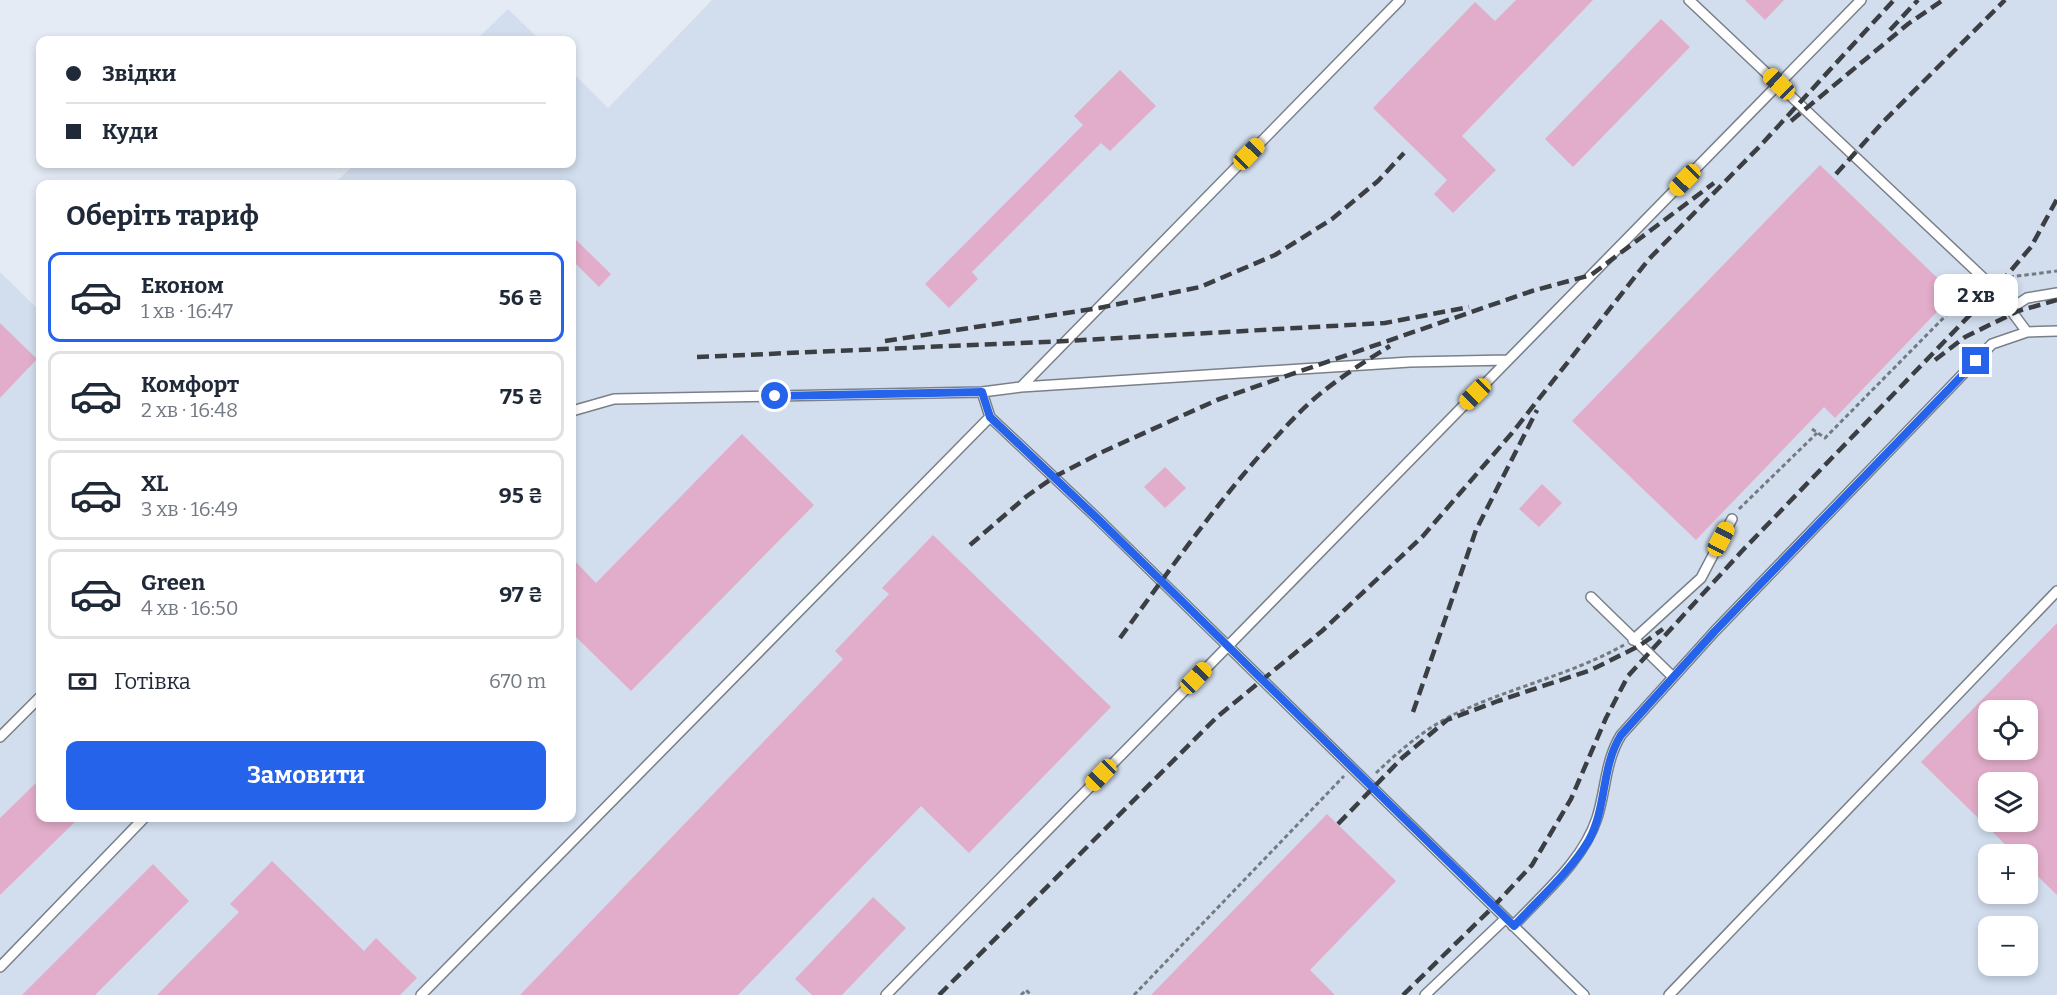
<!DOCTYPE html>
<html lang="uk">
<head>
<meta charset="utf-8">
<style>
  :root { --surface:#fff; --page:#f2f2f3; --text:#1f2937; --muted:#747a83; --line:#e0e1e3; --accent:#2563eb }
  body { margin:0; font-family:Bitter,serif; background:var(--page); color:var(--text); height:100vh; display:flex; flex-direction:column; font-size:22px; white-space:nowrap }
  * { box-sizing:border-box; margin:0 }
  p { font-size:20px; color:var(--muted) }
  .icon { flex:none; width:33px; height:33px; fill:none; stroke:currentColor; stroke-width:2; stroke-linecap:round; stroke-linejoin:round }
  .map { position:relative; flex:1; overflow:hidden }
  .sheet { position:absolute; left:36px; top:180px; width:540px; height:642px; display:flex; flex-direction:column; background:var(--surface); border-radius:12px; box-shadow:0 3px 9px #0003 }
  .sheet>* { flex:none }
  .top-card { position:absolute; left:36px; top:36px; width:540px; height:132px; border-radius:12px; box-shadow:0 3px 9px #0003; display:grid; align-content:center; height:132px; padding:0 30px; background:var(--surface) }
  .fabs { position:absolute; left:1978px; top:700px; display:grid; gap:12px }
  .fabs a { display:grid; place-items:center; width:60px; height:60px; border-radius:12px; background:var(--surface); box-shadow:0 3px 9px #0003; font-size:30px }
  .end { position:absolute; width:27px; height:27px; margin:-14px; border:8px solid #2563eb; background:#fff; box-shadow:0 0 0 3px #fff }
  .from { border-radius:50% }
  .bubble { position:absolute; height:42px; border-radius:12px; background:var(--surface); box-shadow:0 3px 9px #0003; font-size:20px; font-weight:700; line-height:42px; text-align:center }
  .car { position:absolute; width:18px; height:36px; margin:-18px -9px; border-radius:8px; box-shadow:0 0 4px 2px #0007; background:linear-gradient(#f5c518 24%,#345 0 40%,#f5c518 0 76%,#345 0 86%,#f5c518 0) }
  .top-card b { display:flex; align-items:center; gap:21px; height:57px; font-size:22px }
  .top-card b+b { border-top:2px solid var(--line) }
  .top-card i { width:15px; height:15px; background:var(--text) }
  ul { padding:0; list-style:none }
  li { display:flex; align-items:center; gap:18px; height:90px; margin:0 12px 9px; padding:0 18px; border:3px solid var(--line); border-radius:12px }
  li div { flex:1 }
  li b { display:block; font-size:22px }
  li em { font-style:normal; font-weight:700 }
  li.current { border-color:var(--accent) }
  li>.icon { width:54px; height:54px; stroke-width:1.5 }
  h2 { padding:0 30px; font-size:27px; line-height:72px }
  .pay { display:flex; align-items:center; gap:15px; height:66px; padding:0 30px; font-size:22px }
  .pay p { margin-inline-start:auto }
  .primary-button { display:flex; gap:12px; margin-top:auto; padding:12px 30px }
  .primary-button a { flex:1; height:69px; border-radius:12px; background:var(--accent); color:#fff; font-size:24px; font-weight:700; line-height:69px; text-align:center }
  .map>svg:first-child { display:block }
  .built { fill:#d2deee; fill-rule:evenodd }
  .building { fill:#e2adca; fill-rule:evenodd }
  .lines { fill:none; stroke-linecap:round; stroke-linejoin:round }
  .lane-casing { stroke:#7a8089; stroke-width:12 }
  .path { stroke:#757a80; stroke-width:3; stroke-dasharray:4.5 3; stroke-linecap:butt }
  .lane { stroke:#fff; stroke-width:9 }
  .rail { stroke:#3b3e43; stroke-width:4.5; stroke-dasharray:12 6; stroke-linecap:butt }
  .route { stroke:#2563eb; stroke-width:8 }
</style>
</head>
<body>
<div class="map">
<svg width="2057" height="995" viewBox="0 0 2057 995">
  <rect width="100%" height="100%" fill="#e4ebf5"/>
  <path class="built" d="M712,0h1345v995h-2057v-723l40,39v507h532v-634h-238l21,-20h217v-92l36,36zM1989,711h39v39h-39zM1989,783h39v39h-39zM1989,855h39v39h-39zM1989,927h39v39h-39z
    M508,9l32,31h-64z"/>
  <path class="building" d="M1516,0h77l-131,136 34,34 -43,43 -19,-19 13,-14 -74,-72 102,-106 20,19z
    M1745,0h39l-19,20z
    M1661,19l29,28 -117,120 -28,-28z
    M1120,70l36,36 -46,45 -9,-8 -129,129 6,7 -29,29 -24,-24 158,-159 -9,-9z
    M1820,165l134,129 -119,124 -11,-11 -128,133 -124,-119z
    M572,236l39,38 -12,13 -27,-27z
    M0,323l37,36 -37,39z
    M742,434l72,71 -183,186 -59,-58v-75l24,25z
    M1165,467l21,21 -21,20 -21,-21z
    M1542,484l20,19 -23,24 -20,-18z
    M933,535l178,172 -142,146 -48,-47 -183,189h-218l323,-336 -8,-8 54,-57 -7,-6z
    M2057,623v272l-29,-28v-12h-12l-95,-93zM1989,711h39v39h-39zM1989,783h39v39h-39z
    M40,779v39h39l-79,77v-77z
    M1327,814l69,67 -86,89 25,25h-184z
    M272,861l92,90 12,-13 41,40 -17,17h-243l82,-83 -9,-8z
    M153,864l36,37 -94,94h-73z
    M873,897l33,31 -64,67h-30l-17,-16z"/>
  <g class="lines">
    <g class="lane-casing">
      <path id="lane" d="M1689,0l306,289 32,43
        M2010,309l17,-11 30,-5
        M1021,387l379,-387
        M982,392l8,25 108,102 486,476
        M572,411l42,-12 368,-7 39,-5 389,-25 98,-2
        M1591,597l82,80
        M1633,640l68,-62 31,-59
        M0,737l40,-40
        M1513,926c30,-32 70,-65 84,-108 9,-28 8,-57 24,-83l94,-104 277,-287 35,-12 30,-1
        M0,967l144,-149
        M421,995l569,-578
        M886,995l975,-995
        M1425,995l80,-76
        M1669,995l388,-404"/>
    </g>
    <path class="path" d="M2002,278l55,-7
      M1812,429l13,9 150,-152
      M1739,509l78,-76
      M1376,773c24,-23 51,-46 81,-60 55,-26 113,-38 167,-68
      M1021,995l5,-5 5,5
      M1134,995l210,-219"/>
    <use href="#lane" class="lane"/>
    <path class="rail" d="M1890,30l28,-30
      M1791,121l117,-97 35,-24
      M1836,174l46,-51 123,-123
      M885,341l214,-33 101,-21 75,-32 57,-36 46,-38 26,-28
      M697,357l369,-16 319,-18 84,-16
      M1935,360l30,-23 53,-26 39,-11
      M970,545l57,-49 27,-19 46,-24 117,-53 315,-109 59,-16 123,-92
      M1120,638c57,-78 113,-159 182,-228 23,-23 60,-47 88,-64
      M1413,712l63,-182 61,-120
      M1338,824l64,-66 45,-38 51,-19 93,-31 48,-24 24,-17
      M939,995l278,-278 105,-86 101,-95 89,-103 137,-174 111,-113 134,-146
      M1403,995l90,-88 39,-42 39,-66 35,-81 22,-42 114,-125 253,-262 36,-42 26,-48"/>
  </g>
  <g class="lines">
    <path class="route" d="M775,396l207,-4 8,25 108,102 416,407c24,-26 57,-55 75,-86 18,-33 12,-73 32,-105l94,-104 261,-270"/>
  </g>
</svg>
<div class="fabs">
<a><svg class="icon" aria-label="locate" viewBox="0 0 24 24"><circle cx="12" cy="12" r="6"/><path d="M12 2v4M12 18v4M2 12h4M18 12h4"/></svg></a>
<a><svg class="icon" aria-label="layers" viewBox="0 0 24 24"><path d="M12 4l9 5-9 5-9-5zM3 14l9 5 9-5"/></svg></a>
<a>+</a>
<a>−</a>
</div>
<i class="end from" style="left:775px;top:396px"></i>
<i class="end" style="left:1976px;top:361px"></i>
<div class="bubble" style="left:1934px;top:274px;width:84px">2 хв</div>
<i class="car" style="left:1779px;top:84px;rotate:314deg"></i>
<i class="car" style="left:1249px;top:154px;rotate:44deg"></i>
<i class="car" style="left:1685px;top:180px;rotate:224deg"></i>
<i class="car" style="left:1475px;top:394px;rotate:225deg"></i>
<i class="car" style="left:1721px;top:539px;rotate:28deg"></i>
<i class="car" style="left:1196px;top:678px;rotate:44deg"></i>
<i class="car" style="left:1101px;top:775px;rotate:224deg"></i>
<div class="top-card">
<b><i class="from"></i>Звідки</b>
<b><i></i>Куди</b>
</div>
<section class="sheet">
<h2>Оберіть тариф</h2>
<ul>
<li class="current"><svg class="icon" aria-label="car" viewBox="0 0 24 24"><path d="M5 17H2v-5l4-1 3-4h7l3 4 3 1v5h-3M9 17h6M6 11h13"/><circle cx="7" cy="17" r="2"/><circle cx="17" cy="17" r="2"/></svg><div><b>Економ</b><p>1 хв · 16:47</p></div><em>56 ₴</em></li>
<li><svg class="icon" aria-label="car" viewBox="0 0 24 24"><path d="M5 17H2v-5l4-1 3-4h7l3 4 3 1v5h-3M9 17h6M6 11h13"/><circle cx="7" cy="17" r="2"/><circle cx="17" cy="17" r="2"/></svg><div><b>Комфорт</b><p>2 хв · 16:48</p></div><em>75 ₴</em></li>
<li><svg class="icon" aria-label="car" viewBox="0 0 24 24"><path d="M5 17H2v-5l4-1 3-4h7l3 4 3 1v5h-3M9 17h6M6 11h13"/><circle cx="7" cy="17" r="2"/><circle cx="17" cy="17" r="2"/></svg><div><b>XL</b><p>3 хв · 16:49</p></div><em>95 ₴</em></li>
<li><svg class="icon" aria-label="car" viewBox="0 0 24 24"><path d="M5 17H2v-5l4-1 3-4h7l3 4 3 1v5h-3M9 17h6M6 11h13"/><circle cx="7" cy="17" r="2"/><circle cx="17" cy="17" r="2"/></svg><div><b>Green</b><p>4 хв · 16:50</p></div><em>97 ₴</em></li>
</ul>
<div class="pay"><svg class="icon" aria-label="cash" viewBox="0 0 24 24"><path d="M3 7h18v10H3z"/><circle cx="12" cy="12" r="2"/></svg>Готівка<p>670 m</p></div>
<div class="primary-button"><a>Замовити</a></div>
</section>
</div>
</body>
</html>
